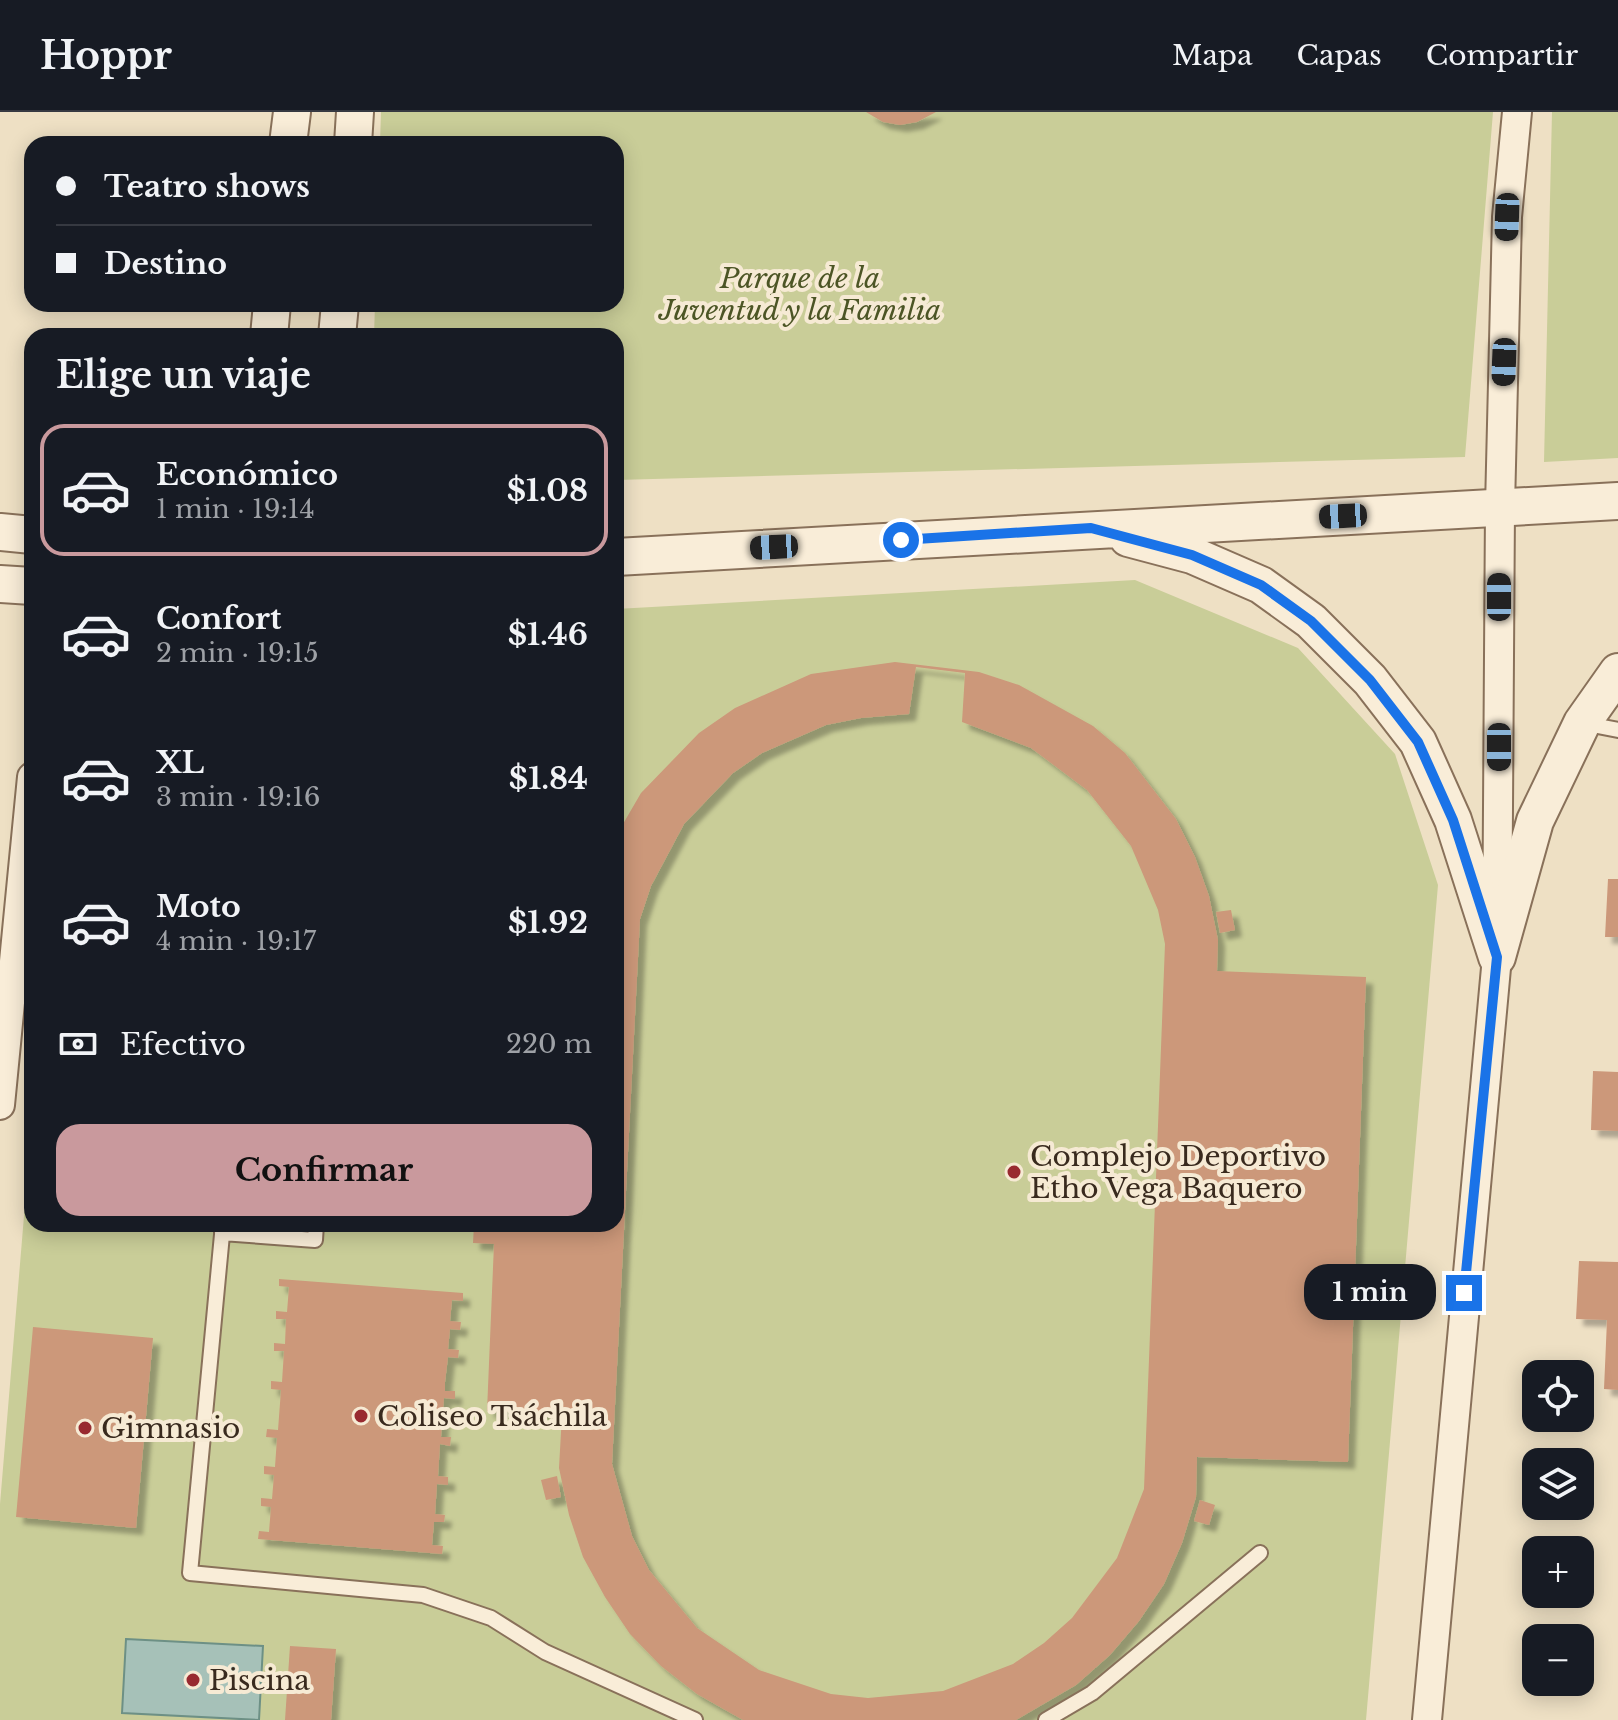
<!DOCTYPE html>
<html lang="es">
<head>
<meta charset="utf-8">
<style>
  :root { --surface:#171b24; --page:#242831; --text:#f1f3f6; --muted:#9ea1a6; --line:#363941; --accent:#c9999d }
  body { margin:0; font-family:"Libre Baskerville",serif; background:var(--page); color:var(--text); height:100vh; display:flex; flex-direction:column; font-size:30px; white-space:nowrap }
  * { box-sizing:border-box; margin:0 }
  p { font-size:26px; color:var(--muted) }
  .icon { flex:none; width:44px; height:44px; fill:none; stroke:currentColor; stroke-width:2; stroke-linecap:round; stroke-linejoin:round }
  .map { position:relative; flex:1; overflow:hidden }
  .panel { position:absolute; left:24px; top:216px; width:600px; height:904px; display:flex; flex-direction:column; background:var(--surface); border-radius:24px; box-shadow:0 4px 20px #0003 }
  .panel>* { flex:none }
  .guide { position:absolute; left:24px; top:24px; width:600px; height:176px; border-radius:24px; box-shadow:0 4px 20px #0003; display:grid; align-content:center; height:176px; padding:0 32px; background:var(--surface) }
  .controls { position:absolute; left:1522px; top:1248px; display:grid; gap:16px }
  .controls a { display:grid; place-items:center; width:72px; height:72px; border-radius:16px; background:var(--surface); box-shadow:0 4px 20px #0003; font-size:40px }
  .end { position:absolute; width:36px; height:36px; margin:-18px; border:10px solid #1a73e8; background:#fff; box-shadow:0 0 0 4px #fff }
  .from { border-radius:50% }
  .bubble { position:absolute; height:56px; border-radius:24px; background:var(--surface); box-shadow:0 4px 20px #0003; font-size:26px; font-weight:800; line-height:56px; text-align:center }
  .car { position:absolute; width:24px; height:48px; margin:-24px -12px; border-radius:10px; box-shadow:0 0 6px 2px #0007; background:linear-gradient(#222 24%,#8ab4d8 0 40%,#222 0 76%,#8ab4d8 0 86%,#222 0) }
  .guide b { display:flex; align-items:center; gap:28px; height:76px; font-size:30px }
  .guide b+b { border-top:2px solid var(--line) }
  .guide i { width:20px; height:20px; background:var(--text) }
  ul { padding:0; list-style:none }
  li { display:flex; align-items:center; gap:24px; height:132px; margin:0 16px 12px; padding:0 16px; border:4px solid transparent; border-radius:24px }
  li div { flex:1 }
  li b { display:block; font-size:30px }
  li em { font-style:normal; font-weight:800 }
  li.on { border-color:var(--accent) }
  li>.icon { width:72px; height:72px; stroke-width:1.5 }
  h2 { padding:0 32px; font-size:36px; line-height:96px }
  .pay { display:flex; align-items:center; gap:20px; height:88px; padding:0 32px; font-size:30px }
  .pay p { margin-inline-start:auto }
  .button { display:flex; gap:16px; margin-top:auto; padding:16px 32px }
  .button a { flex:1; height:92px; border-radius:24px; background:var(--accent); color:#111; font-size:32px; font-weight:800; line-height:92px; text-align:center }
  header { display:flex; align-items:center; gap:48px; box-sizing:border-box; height:112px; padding:0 40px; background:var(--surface); border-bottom:2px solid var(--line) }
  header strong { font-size:38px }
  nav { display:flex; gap:44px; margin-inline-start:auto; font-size:28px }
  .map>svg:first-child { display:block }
  .green { fill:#c9cd98 }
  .water { fill:#a6c1b8; stroke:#6d9085; stroke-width:2 }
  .building { fill:#cc987a; fill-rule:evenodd; filter:url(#shadow) }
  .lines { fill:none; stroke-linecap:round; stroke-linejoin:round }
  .service-casing { stroke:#89715a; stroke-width:18 }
  .minor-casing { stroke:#89715a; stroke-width:32 }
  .tertiary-casing { stroke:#89715a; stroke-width:40 }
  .service { stroke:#f9edd8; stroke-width:14 }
  .minor { stroke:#f9edd8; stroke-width:28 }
  .tertiary { stroke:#f9edd8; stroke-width:36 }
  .route { stroke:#1a73e8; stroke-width:10 }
  .poi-dot { fill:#982a30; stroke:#f6ead4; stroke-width:3 }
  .labels { text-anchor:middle; stroke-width:8; stroke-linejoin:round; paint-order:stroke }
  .park-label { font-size:28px; font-style:italic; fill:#4c5525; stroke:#f6ead4 }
  .poi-label { font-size:28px; fill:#392a1e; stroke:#f6ead4; text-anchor:start }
</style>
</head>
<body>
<header>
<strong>Hoppr</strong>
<nav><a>Mapa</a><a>Capas</a><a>Compartir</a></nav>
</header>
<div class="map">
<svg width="1618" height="1608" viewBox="0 0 1618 1608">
  <defs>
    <filter id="shadow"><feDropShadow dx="7" dy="7" stdDeviation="2" flood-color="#0004"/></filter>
  </defs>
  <rect width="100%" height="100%" fill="#eee0c4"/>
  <path class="green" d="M381,0h1112l-28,345 -849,23v-144h-242l1,-32h241v-160h-236z
    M1552,0h66v346l-74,4z
    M1135,468l163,68 97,106 43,131 -72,835h-1366v-216l32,-384v104h584v-615z"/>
  <path class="water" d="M126,1527l137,7 -4,74 -137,-7z"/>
  <path class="building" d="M866,0h70l-19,10 -17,3 -17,-3z
    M895,550l84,10 40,13 74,41 32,27 51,66 19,38 14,39 9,44 -1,31 149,6 -18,485 -151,-5 -1,40 -14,46 -18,41 -25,37 -29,34 -34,30 -60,35h-273l-46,-26 -36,-28 -31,-32 -25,-37 -22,-40 -14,-42 -10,-47 3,-54 -75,-3 7,-167 -21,-1 1,-19h142v-388l25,-43 58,-60 36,-25 76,-34zM916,555l49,6 -3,49 69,26 56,42 44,56 27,64 7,34 -21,545 -27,69 -45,60 -28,25 -31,21 -70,27 -75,7 -37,-4 -72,-24 -62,-42 -48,-58 -17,-34 -20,-72 28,-545 11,-33 33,-62 49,-51 29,-20 64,-28 35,-7 48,-4z
    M1608,767h10v58h-13z
    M1231,798l4,20 -15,3 -4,-21z
    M1593,959l25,1v59l-27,-1z
    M1579,1149l39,1v128l-14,-1 3,-69 -31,-1z
    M279,1167l184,14v8l-11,-1 -2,21 11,1 -1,8 -10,-1 -2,20 11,1 -1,8 -10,-1 -3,25v9h10v8l-11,-1 -3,39h10l-1,9 -10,-2 -2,32 10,1v8l-11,-1 -2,30 10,1 -1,7h-10l-2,23 11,1 -1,8 -184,-15 1,-8 10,1 2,-25 -10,-1v-8l11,1 2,-24 -10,-1v-8l11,1 2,-29 -11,-1 1,-8 11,1 3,-40 -10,-1v-8l11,1 2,-31h-10v-8l11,1 1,-25h-10v-8l11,1 2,-25 -10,-1z
    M33,1215l120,11 -17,190 -120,-11z
    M557,1364l4,21 -15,3 -5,-20z
    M1200,1388l15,5 -6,20 -15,-4z
    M290,1534l46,3 -5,71h-46z"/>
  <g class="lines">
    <g class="service-casing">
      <path id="service" d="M1582,611l36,7
        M223,1112l-33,349 233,22 68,23 54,34 150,68
        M222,1121l93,7 1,-16
        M1046,1608l46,-27 168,-140"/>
    </g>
    <g class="minor-casing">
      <path id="minor" d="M0,993l32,-328
        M1427,1608l70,-763 3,-450 7,-290 10,-105"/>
    </g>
    <g class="tertiary-casing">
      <path id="tertiary" d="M288,32l4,-32
        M353,32l2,-32
        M269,224l3,-32
        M337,224l3,-32
        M0,420l32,3
        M1128,426l64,17 69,30 50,36 59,59 48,62 35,78 44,137
        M616,445l1002,-56
        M0,472l32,2
        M1497,845l38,-136 47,-98 36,-51"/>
    </g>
    <use href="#service" class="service"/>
    <use href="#minor" class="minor"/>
    <use href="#tertiary" class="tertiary"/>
  </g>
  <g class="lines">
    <path class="route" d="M901,428l190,-12 101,27 69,30 50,36 59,59 48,62 35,78 44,137 -33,336"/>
  </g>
  <g class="poi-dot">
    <circle cx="1014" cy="1060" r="8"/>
    <circle cx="361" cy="1304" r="8"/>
    <circle cx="85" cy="1316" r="8"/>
    <circle cx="193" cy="1568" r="8"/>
  </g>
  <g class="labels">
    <g class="park-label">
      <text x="800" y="176">Parque de la<tspan x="800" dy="32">Juventud y la Familia</tspan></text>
    </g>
    <g class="poi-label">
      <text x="1030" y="1054">Complejo Deportivo<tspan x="1030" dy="32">Etho Vega Baquero</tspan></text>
      <text x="377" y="1314">Coliseo Tsáchila</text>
      <text x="101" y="1326">Gimnasio</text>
      <text x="209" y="1578">Piscina</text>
    </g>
  </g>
</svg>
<div class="controls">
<a><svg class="icon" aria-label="locate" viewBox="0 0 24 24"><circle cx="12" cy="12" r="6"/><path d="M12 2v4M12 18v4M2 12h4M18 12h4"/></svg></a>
<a><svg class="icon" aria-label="layers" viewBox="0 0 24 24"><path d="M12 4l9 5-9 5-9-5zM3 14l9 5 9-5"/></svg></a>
<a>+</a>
<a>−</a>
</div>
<i class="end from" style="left:901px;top:428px"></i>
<i class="end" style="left:1464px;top:1181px"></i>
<div class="bubble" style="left:1304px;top:1152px;width:132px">1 min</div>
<i class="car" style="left:1507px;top:105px;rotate:182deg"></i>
<i class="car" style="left:1504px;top:250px;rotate:182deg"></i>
<i class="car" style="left:1343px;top:404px;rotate:267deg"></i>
<i class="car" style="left:774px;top:435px;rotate:267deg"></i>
<i class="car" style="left:1499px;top:485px;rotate:0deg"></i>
<i class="car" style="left:1499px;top:635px;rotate:180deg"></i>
<div class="guide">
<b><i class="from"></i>Teatro shows</b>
<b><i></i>Destino</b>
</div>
<section class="panel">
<h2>Elige un viaje</h2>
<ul>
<li class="on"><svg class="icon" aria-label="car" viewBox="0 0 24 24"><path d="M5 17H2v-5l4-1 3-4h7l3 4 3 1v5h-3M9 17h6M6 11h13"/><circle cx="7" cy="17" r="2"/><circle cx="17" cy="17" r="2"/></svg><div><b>Económico</b><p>1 min · 19:14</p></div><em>$1.08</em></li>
<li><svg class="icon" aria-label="car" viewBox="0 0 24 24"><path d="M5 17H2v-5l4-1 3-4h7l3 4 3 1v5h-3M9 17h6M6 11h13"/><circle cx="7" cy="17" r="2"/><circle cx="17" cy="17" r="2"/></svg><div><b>Confort</b><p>2 min · 19:15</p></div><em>$1.46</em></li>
<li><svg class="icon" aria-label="car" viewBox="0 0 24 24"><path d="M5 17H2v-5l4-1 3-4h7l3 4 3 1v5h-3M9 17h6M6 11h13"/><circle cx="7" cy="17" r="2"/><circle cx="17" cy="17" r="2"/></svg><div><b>XL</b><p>3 min · 19:16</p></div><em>$1.84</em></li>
<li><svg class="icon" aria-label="car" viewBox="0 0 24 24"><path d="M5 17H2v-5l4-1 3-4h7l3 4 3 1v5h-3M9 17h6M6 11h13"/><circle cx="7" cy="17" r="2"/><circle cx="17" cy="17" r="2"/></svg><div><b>Moto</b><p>4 min · 19:17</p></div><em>$1.92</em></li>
</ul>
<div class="pay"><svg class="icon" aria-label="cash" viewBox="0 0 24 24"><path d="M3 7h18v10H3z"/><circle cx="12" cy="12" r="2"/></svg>Efectivo<p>220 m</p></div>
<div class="button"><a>Confirmar</a></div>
</section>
</div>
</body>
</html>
